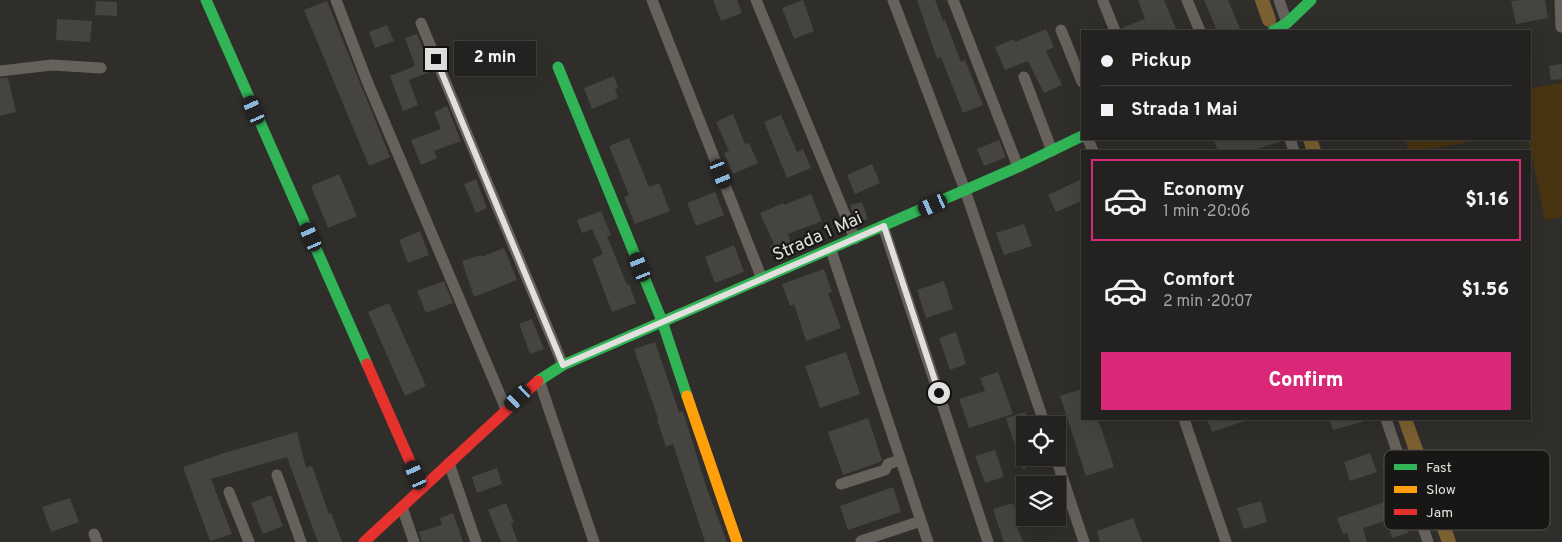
<!DOCTYPE html>
<html lang="en">
<head>
<meta charset="utf-8">
<style>
  :root { --surface:#242220; --page:#302f2d; --text:#f1f3f6; --muted:#a3a4a5; --line:#413f3e; --accent:#db2777 }
  body { margin:0; font-family:Overpass,sans-serif; background:var(--page); color:var(--text); height:100vh; display:flex; flex-direction:column; font-size:19px; white-space:nowrap }
  * { box-sizing:border-box; margin:0 }
  p { font-size:16px; color:var(--muted) }
  .icon { flex:none; width:28px; height:28px; fill:none; stroke:currentColor; stroke-width:2; stroke-linecap:round; stroke-linejoin:round }
  .map { position:relative; flex:1; overflow:hidden }
  .details { position:absolute; left:1081px; top:150px; width:450px; height:270px; display:flex; flex-direction:column; background:var(--surface); border-radius:0px; box-shadow:0 5px 20px #0002,0 0 0 1px var(--line) }
  .details>* { flex:none }
  .banner { position:absolute; left:1081px; top:30px; width:450px; height:110px; border-radius:0px; box-shadow:0 5px 20px #0002,0 0 0 1px var(--line); display:grid; align-content:center; height:110px; padding:0 20px; background:var(--surface) }
  .tools { position:absolute; left:1016px; top:416px; display:grid; gap:10px }
  .tools a { display:grid; place-items:center; width:50px; height:50px; border-radius:0px; background:var(--surface); box-shadow:0 5px 20px #0002,0 0 0 1px var(--line); font-size:25px }
  .end { position:absolute; width:22px; height:22px; margin:-11px; border:6px solid #e2e0de; background:#111; box-shadow:0 0 0 2px #111 }
  .from { border-radius:50% }
  .bubble { position:absolute; height:35px; border-radius:0px; background:var(--surface); box-shadow:0 5px 20px #0002,0 0 0 1px var(--line); font-size:16px; font-weight:800; line-height:35px; text-align:center }
  .car { position:absolute; width:15px; height:30px; margin:-15px -8px; border-radius:6px; box-shadow:0 0 4px 1px #0007; background:linear-gradient(#222 24%,#8ab4d8 0 40%,#222 0 76%,#8ab4d8 0 86%,#222 0) }
  .banner b { display:flex; align-items:center; gap:18px; height:48px; font-size:19px }
  .banner b+b { border-top:1px solid var(--line) }
  .banner i { width:12px; height:12px; background:var(--text) }
  ul { padding:9px 0 0; list-style:none }
  li { display:flex; align-items:center; gap:15px; height:82px; margin:0 10px 8px; padding:0 10px; border:2px solid transparent; border-radius:0px }
  li div { flex:1 }
  li b { display:block; font-size:19px }
  li em { font-style:normal; font-weight:800 }
  li.current { border-color:var(--accent) }
  li>.icon { width:45px; height:45px; stroke-width:1.5 }
  .action { display:flex; gap:10px; margin-top:auto; padding:10px 20px }
  .action a { flex:1; height:58px; border-radius:0px; background:var(--accent); color:#fff; font-size:20px; font-weight:800; line-height:58px; text-align:center }
  .map>svg:first-child { display:block }
  .green { fill:#4a3512 }
  .lines { fill:none; stroke-linecap:round; stroke-linejoin:round }
  .canal { stroke:#7c6032; stroke-width:14 }
  .building { fill:#454441 }
  .street { stroke:#66615b; stroke-width:11 }
  .fast { stroke:#30b455; stroke-width:11 }
  .slow { stroke:#ff9f0a; stroke-width:11 }
  .jam { stroke:#e5322d; stroke-width:11 }
  .route { stroke:#e2e0de; stroke-width:6 }
  .labels { text-anchor:middle; stroke-width:4.5; stroke-linejoin:round; paint-order:stroke }
  .street-label { font-size:18px; fill:#e2e0de; stroke:#181715 }
  .key { fill:#181715; stroke:#555351; stroke-width:1 }
  .key-label { font-size:14px; fill:#e2e0de }
</style>
</head>
<body>
<div class="map">
<svg width="1562" height="542" viewBox="0 0 1562 542">
  <rect width="100%" height="100%" fill="#302e2b"/>
  <path class="green" d="M1562,83v134l-17,3 -17,-81h2v-51z
    M1406,139h79l-66,12h-11z"/>
  <g class="lines">
    <path class="canal" d="M1262,0l7,20
      M1310,139l4,12
      M1405,419l44,123"/>
  </g>
  <path class="building" d="M713,0h24l5,13 -21,8z
    M803,0l11,31 -20,8 -12,-31z
    M917,0h18l8,21 2,-1 16,42 4,-2 18,45 -20,8 -22,-56 -4,2z
    M1138,0h26l13,31h-55v-3l23,-9z
    M1204,0h24l13,31h-24z
    M1519,0h26l3,18 -32,6 -5,-23z
    M96,1l21,1v14l-22,-1z
    M327,1l63,156 -21,9 -65,-156z
    M57,19l35,2 -2,21 -34,-2z
    M387,25l7,16 -19,7 -6,-16z
    M1046,29l8,18 -8,4 16,34 -18,8 -16,-32 -23,9 -10,-23 19,-8 1,3z
    M417,34l15,37 -23,9 9,25 -15,6 -13,-35 25,-10 -10,-28z
    M1562,64v15l-11,1 -2,-14z
    M614,76l4,12 -3,1 3,9 -26,11 -8,-21z
    M0,78h8l8,34 -16,4z
    M447,106l14,35 -27,10 3,7 -16,7 -10,-25 30,-11 -7,-17z
    M733,114l12,30 4,-1 9,20 -25,11 -9,-21 5,-2 -13,-29z
    M781,115l16,37 6,-3 8,19 -24,10 -23,-56z
    M629,138l20,49 10,-4 11,28 -35,13 -11,-27 5,-2 -20,-49z
    M1213,139h68l1,2 -32,10h-32z
    M999,140l7,17 -22,9 -7,-17z
    M872,164l8,19 -25,11 -8,-19z
    M339,174l18,42 -29,12 -17,-42z
    M476,179l11,29 -11,5 -12,-29z
    M1082,179v22l-26,11 -8,-17z
    M715,192l9,23 -28,11 -9,-23z
    M811,194l11,27 -34,13 5,15 -19,7 -4,-10 4,-2 -14,-31 23,-10 1,2z
    M862,202l6,17 -11,4 -7,-18z
    M601,211l10,24 -4,1 20,49 2,-1 7,19 -24,9 -20,-53 11,-5 -11,-25 -10,4 -5,-13z
    M1024,224l8,22 -28,9 -8,-22z
    M420,231l9,24 -21,8 -9,-23z
    M734,245l10,27 -29,11 -10,-26z
    M504,248l13,32 -43,17 -12,-36 19,-6v2z
    M824,269l8,23 -4,1 13,35 -35,13 -12,-37 -4,2 -8,-22z
    M444,281l9,22 -27,10 -9,-22z
    M944,281l9,28 -27,9 -9,-28z
    M389,303l37,83 -21,10 -37,-84z
    M532,319l12,30 -14,5 -11,-30z
    M956,332l10,32 -16,6 -11,-32z
    M655,342l24,70 4,-1 24,78 20,53h-22l-32,-98 -7,3 -9,-28 1,-1 -24,-69z
    M846,352l14,42 -40,14 -15,-42z
    M998,372l15,42 -44,14 -10,-29 26,-8 -5,-13z
    M1082,389v30h16l16,48 -28,9 -26,-80z
    M1025,412l5,13h-5v44h-2l-17,-51z
    M868,418l14,42 -2,2 -37,13 -15,-43z
    M1207,419h38v2l-33,11z
    M1329,419h33v3l-29,8z
    M297,432l9,36 6,-2 17,48 2,-1 11,29h-24l-31,-85 -76,22 21,55 -22,7 -27,-74 41,-14z
    M995,450l9,27 -19,6 -10,-27z
    M1370,453l7,19 -27,9 -6,-19z
    M497,468l5,16 -25,9 -5,-16z
    M893,487l8,25 -53,18 -8,-24z
    M271,495l12,31 -20,8 -12,-31z
    M70,498l9,24 -28,10 -9,-25z
    M1397,498l3,8 4,-1 5,18 -3,1 2,9 -16,5 -5,-18 -24,8 4,14h-17l-3,-9 -4,1 -6,-16z
    M1261,501l6,21 -23,7 -7,-21z
    M506,503l8,19 -3,2 7,18h-17l-13,-32z
    M1013,503l8,22 -4,1 6,16h-19l-11,-33z
    M453,513l10,29h-41l-3,-10 23,-7 -2,-7z
    M1133,518l9,24h-42l-3,-11z"/>
  <g class="lines">
    <path class="street" d="M336,0l31,81 139,328
      M652,0l110,279
      M756,0l99,239
      M893,0l72,190 80,235
      M953,0l65,167
      M1187,0l13,31
      M1279,0l8,23
      M1560,0l1,27
      M1103,1l12,30
      M421,23l142,342
      M1061,30l21,52
      M0,71l52,-6 49,3
      M1024,77l28,74
      M1088,139l5,12
      M1290,139l4,12
      M883,226l105,316
      M831,250l97,292
      M539,380l55,162
      M1184,419l42,123
      M1386,419l42,123
      M1056,458l28,84
      M449,463l27,79
      M277,475l24,67
      M841,484l44,-14 3,-6 12,-4
      M229,492l20,50
      M402,507l12,35
      M94,534l3,8
      M861,541l60,-20"/>
    <path class="fast" d="M206,0l161,364
      M1273,31l14,-8 24,-23
      M558,67l104,254 25,75
      M538,381l25,-16 455,-198 64,-31"/>
    <path class="slow" d="M687,396l50,146"/>
    <path class="jam" d="M367,364l49,111 8,11
      M364,542l174,-161"/>
  </g>
  <g class="lines">
    <path class="route" d="M436,59l127,306 321,-139 55,167"/>
  </g>
  <g class="labels">
    <g class="street-label">
      <text transform="translate(817 236) rotate(-24)" y="6">Strada 1 Mai</text>
    </g>
  </g>
  <rect x="1384" y="450" width="166" height="80" rx="8" class="key"/>
  <rect x="1394" y="464" width="23" height="6" fill="#30b455"/>
  <rect x="1394" y="486" width="23" height="7" fill="#ff9f0a"/>
  <rect x="1394" y="509" width="23" height="6" fill="#e5322d"/>
  <g class="key-label">
    <text x="1426" y="472">Fast</text>
    <text x="1426" y="494">Slow</text>
    <text x="1426" y="517">Jam</text>
  </g>
</svg>
<div class="tools">
<a><svg class="icon" aria-label="locate" viewBox="0 0 24 24"><circle cx="12" cy="12" r="6"/><path d="M12 2v4M12 18v4M2 12h4M18 12h4"/></svg></a>
<a><svg class="icon" aria-label="layers" viewBox="0 0 24 24"><path d="M12 4l9 5-9 5-9-5zM3 14l9 5 9-5"/></svg></a>
</div>
<i class="end from" style="left:939px;top:393px"></i>
<i class="end" style="left:436px;top:59px"></i>
<div class="bubble" style="left:454px;top:41px;width:82px">2 min</div>
<i class="car" style="left:254px;top:110px;rotate:336deg"></i>
<i class="car" style="left:721px;top:174px;rotate:158deg"></i>
<i class="car" style="left:933px;top:205px;rotate:246deg"></i>
<i class="car" style="left:311px;top:237px;rotate:336deg"></i>
<i class="car" style="left:640px;top:267px;rotate:338deg"></i>
<i class="car" style="left:518px;top:398px;rotate:227deg"></i>
<i class="car" style="left:416px;top:475px;rotate:336deg"></i>
<div class="banner">
<b><i class="from"></i>Pickup</b>
<b><i></i>Strada 1 Mai</b>
</div>
<section class="details">
<ul>
<li class="current"><svg class="icon" aria-label="car" viewBox="0 0 24 24"><path d="M5 17H2v-5l4-1 3-4h7l3 4 3 1v5h-3M9 17h6M6 11h13"/><circle cx="7" cy="17" r="2"/><circle cx="17" cy="17" r="2"/></svg><div><b>Economy</b><p>1 min · 20:06</p></div><em>$1.16</em></li>
<li><svg class="icon" aria-label="car" viewBox="0 0 24 24"><path d="M5 17H2v-5l4-1 3-4h7l3 4 3 1v5h-3M9 17h6M6 11h13"/><circle cx="7" cy="17" r="2"/><circle cx="17" cy="17" r="2"/></svg><div><b>Comfort</b><p>2 min · 20:07</p></div><em>$1.56</em></li>
</ul>
<div class="action"><a>Confirm</a></div>
</section>
</div>
</body>
</html>
